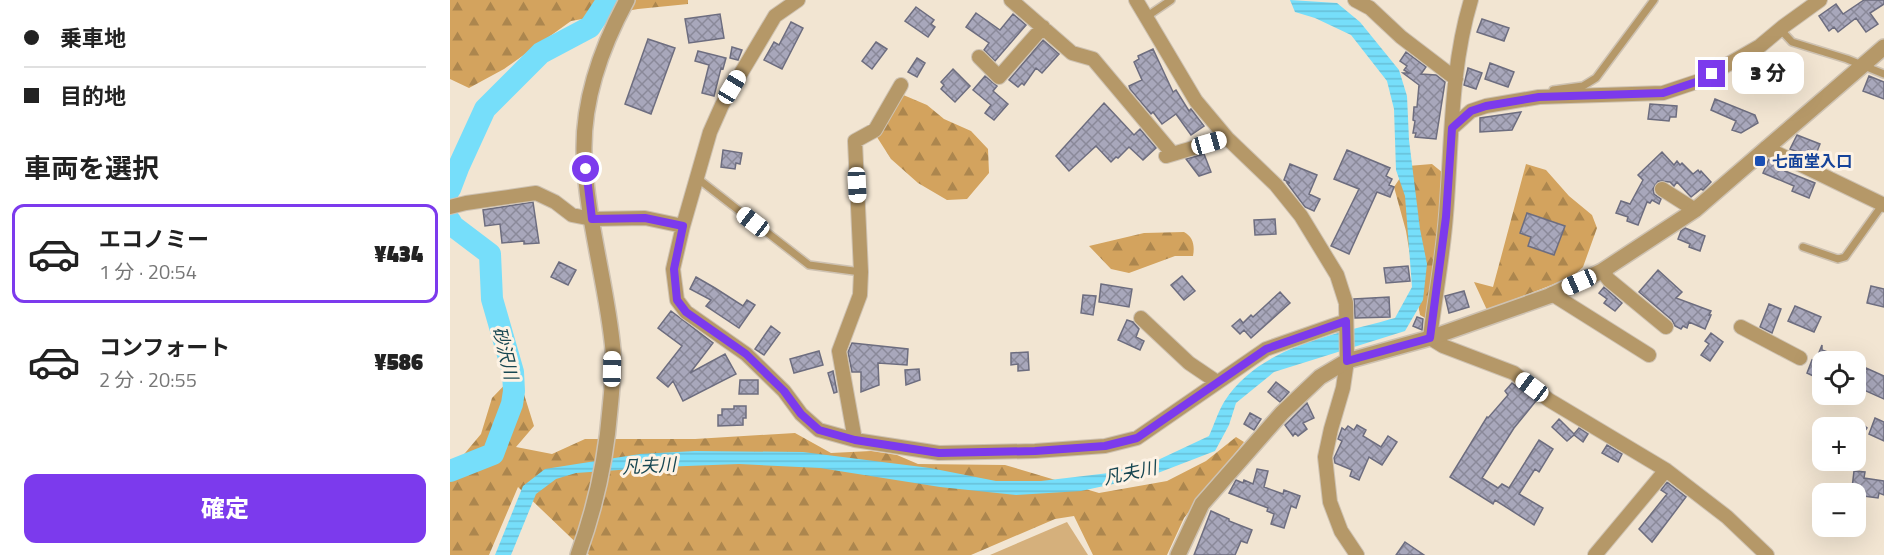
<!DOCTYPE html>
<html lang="ja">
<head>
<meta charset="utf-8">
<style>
  :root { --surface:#fff; --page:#f6f6f6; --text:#222; --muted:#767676; --line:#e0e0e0; --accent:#7c3aed }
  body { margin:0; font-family:"Titillium Web","Noto Sans JP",sans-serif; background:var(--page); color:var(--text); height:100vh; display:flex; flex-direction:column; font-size:22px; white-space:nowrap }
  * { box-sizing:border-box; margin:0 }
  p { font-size:20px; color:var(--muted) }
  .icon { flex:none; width:33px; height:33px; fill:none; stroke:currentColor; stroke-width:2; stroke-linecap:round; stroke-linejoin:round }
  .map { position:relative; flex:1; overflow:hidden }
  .panel { display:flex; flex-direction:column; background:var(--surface); width:450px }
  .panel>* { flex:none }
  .guide { display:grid; align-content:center; height:132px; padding:0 24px; background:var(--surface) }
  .controls { position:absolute; left:1362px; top:351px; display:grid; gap:12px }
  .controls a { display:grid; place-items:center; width:54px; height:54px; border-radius:12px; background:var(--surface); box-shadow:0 6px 24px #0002; font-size:30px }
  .end { position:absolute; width:27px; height:27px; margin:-14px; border:8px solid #7c3aed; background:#fff; box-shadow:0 0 0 3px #fff }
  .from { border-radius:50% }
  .bubble { position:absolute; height:42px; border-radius:12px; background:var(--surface); box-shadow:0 6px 24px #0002; font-size:20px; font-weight:800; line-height:42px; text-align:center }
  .car { position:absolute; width:18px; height:36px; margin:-18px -9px; border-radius:8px; box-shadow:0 0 4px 2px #0007; background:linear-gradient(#fff 24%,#345 0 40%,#fff 0 76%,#345 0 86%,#fff 0) }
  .guide b { display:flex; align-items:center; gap:21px; height:57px; font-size:22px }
  .guide b+b { border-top:2px solid var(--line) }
  .guide i { width:15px; height:15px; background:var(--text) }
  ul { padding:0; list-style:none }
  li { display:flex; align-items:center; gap:18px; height:99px; margin:0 12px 9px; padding:0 12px; border:3px solid transparent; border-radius:12px }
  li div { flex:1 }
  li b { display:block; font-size:22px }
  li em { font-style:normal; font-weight:800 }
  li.selected { border-color:var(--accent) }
  li>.icon { width:54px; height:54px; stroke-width:1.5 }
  h2 { padding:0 24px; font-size:27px; line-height:72px }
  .primary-button { display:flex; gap:12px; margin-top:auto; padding:12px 24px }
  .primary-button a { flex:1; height:69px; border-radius:12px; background:var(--accent); color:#fff; font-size:24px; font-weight:800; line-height:69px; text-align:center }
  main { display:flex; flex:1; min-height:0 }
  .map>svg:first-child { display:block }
  .green { fill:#d5b07c }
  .forest { fill:url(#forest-firs) }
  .water { fill:url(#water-rules) }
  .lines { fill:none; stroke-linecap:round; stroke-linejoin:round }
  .river { stroke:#76defa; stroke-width:22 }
  .building { fill:url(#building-cross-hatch); stroke:#6d6d7f; stroke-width:1.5 }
  .service-casing { stroke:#cec2b2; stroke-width:10 }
  .minor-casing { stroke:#cec2b2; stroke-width:16 }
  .tertiary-casing { stroke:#cec2b2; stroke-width:18 }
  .service { stroke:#b59868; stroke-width:7 }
  .minor { stroke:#b59868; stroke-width:14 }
  .tertiary { stroke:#b59868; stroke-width:15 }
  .route { stroke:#7c3aed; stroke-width:8 }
  .transit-dot { fill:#1a4fb4; stroke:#fdf2e4; stroke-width:2 }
  .labels { text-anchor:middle; stroke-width:6; stroke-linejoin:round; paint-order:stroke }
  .transit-label { font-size:16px; font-weight:bold; fill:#164399; stroke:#fdf2e4; text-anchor:start }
  .water-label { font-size:18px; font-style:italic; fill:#184752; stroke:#fdf2e4 }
</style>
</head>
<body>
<main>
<section class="panel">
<div class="guide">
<b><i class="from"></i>乗車地</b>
<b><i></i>目的地</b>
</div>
<h2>車両を選択</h2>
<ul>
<li class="selected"><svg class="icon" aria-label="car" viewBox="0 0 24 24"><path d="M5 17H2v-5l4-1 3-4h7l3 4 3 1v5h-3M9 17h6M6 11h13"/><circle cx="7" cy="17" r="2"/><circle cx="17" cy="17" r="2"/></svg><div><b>エコノミー</b><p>1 分 · 20:54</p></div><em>¥434</em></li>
<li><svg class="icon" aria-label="car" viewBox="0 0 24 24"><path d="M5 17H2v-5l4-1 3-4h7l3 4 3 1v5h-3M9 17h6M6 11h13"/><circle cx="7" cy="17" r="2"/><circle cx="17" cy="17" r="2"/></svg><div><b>コンフォート</b><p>2 分 · 20:55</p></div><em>¥586</em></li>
</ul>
<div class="primary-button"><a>確定</a></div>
</section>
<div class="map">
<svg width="1434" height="555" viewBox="0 0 1434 555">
  <defs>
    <pattern id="forest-firs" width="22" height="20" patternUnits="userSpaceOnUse" patternTransform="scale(1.5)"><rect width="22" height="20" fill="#d3a35e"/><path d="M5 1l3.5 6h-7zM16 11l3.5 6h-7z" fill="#ac864e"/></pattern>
    <pattern id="water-rules" width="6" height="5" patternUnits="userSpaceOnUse" patternTransform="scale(1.5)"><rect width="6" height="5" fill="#76defa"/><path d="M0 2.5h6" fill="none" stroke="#67bfd7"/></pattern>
    <pattern id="building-cross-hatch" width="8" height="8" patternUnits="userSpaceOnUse" patternTransform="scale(1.5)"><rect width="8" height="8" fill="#a8a7bb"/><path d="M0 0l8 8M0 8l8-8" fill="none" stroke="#8a8999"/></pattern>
  </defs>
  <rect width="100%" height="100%" fill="#f2e5d2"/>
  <path class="green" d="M617,522l21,33h-98z"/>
  <path class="forest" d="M0,0h238v4l-50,5 -67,12 -67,48 -35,19 -19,-9z
    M451,94l26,11 17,14 27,12 17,18 1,24 -22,26 -20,1 -29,-17 -27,-24 -16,-25z
    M982,164l11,9 -11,109 -7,36 -5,-3 -14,-84 -12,-44 14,-21z
    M1076,164l20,6 23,26 23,19 5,13 -14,39 -11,10 -85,33 -13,-28 19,5z
    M734,232c9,5 11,13 9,24h-18l-46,17 -18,-4 -22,-23 55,-13z
    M67,372l17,54 -18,21 36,7 33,-15h110l100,-6 36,20 40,-2 26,4 21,9 87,1 94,28 68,-12 39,-20 30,-24 8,5 -60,76 -17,37h-74l-19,-39 -19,3 -84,36h-382l-71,-68 -29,68h-39v-84l31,-37 11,-36z"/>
  <path class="water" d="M840,0l47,3 23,19 39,48 8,26 2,44 11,89 7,35 -4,36 -18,31 -131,41 -38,31 -7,22 -14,26 -65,25 -69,15 -65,4 -76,-8 -120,-19 -81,-4 -78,3 -85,6 -20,6 -20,15 -25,61h-16l28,-69 22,-17 95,-15 55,-3 108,1 127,16 66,13h45l68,-8 51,-14 49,-23c5,-11 9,-24 15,-34 36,-57 112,-67 171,-84l17,-31 -7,-91 -9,-26 -2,-61 -7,-28 -36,-46 -36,-17 -20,-6z"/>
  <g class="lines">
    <path class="river" d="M0,189l8,-21 27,-59 56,-56 49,-26 18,-27
      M0,221l3,5 37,28 2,45 21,73 1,19 -2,13 -19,50 -43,17"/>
  </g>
  <path class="building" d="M1414,0h20v4l-14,9 8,11 -12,8 -10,-14 -18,14 -4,-5 -5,4 -10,-15 17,-12 7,10z
    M466,7l18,13 -3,4 4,3 -7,10 -23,-16z
    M526,13l24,17 13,-16 13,11 -31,36 -11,-11 5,-7 -23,-16z
    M270,14l4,24 -35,5 -4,-24z
    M1032,19l27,9 -5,13 -27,-9z
    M341,22l12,6 -21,41 -18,-9 10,-18 5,3z
    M198,39l27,9 -24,66 -26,-10z
    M593,40l16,14 -17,19 -6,-5 -12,17 -2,-2 -4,4 -9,-7z
    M426,42l11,7 -15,20 -10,-8z
    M282,47l10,3 -4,10 -8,-2z
    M703,49l20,43 3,-2 13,21 2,-2 13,17 -13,9 -15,-21 -14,10 -9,-12 -2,2 -21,-25 -1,-3 13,-6 -8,-18 5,-3 -1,-3z
    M248,51l28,7 -3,11 -2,-1 -7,28 -12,-3 7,-28 -14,-4z
    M956,52l20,15 -5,7 15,1 9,7 -9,57 -21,-2 1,-4h-3l2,-12 -2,-1 1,-13h3l2,-22 -16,-12h6l-5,-3 3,-4 -7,-5z
    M467,58l8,5 -8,14 -9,-5z
    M1040,63l24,9 -6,15 -23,-8z
    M1018,68l14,5 -6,16 -12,-4z
    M503,69l17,17 -15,16 -14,-13 3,-4 -3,-3z
    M535,76l12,10 -4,5 15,13 -14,16 -9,-7 6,-8 -18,-15z
    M1419,76l15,6v17l-21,-8z
    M1265,99l40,16 3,8 -17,10 -9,-3 4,-9 -25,-11z
    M654,103l30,32 6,-6 16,19 -13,12 -14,-13 -11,11 -2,-1 -5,5 -15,-16 -27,25 -13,-15z
    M1200,104l27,2 -1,11h-6l-1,4 -21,-2z
    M1071,112l-9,18 -32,2v-14z
    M1347,135l23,9 -4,10 -8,-4 -2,5 -16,-6z
    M273,150l19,3 -2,11 -4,-1 -1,6 -14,-2z
    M897,150l43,18 -4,8 6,3 -3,6 5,2 -4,10 -13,-5 -28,62 -18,-8 28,-57 -25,-10z
    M1212,152l12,13 3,-4 3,4 2,-2 11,11 5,-4 2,3 1,-2 10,11 -8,8 -2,-1 -10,8 -14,-15 -3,4 -4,-4 -12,-1 -5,8 1,5 7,5 -2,5 -7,-4 -2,3 -3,-1 -9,23 -11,-4 1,-4 -12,-4 5,-12 9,3 13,-24 -5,-5z
    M754,154l7,18 -12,4 -13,-17z
    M1319,159l17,9 -1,3 30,12 -6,15 -17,-7 2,-5 -31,-13z
    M840,164l27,11 -8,19 11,5 -6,12 -9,-4 -18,-24h3l-6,-3z
    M83,202l6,41 -15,1v-3l-22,2 -2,-19 -15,2 -2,-16z
    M1077,213l38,13 -11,29 -26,-9 3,-9 -11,-4z
    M825,219l1,15 -21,1 -1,-15z
    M1235,228l20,8 -5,15 -11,-4 1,-3 -12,-5 3,-8z
    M109,262l17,8 -8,15 -17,-8z
    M958,266l2,15 -24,2 -2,-15z
    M1208,270l24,22 -6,6 35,13 -2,4h2l-6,14 -16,-7 -2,6 -4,-2 -2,3 -6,-3 -3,-6 -33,-28z
    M732,276l13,15 -11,9 -13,-15z
    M246,277l19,11 28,18 4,-6 8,5 -16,23 -33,-22 5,-6 -21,-11z
    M651,284l31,5 -3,18 -30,-5z
    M1421,286l13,3v18l-17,-4z
    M1154,287l18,16 -7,8 -11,-8 3,-4 -8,-6z
    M1014,291l5,16 -20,6 -4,-17z
    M830,292l10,11 -39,35 -7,-8 -4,4 -8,-8 8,-7 3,4 8,-8 2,2z
    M633,295l13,1 -3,19 -12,-2z
    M939,297l1,20 -35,1 -1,-19z
    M1319,304l12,5 -9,24 -12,-6z
    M1345,306l26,11 -7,15 -26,-11z
    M221,311l42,32 -23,30 35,-19 11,20 -53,27 -10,-20 -5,6 -11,-9 25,-32 -24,-18z
    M967,317l6,2 -1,11 -9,-4z
    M677,320l6,2 6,7 -3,8 8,4 -4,9 -22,-10z
    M321,326l9,7 -16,22 -9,-6z
    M1261,333l12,9 -13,19 -9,-6 8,-11 -4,-3z
    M402,343l56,6 -1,16 -29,-2 1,22 -18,7v-20h-9l-4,-20z
    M1372,345v5l11,4 -3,8h-8v18l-15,-7 5,-13 3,2z
    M369,351l4,14 -29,8 -4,-14z
    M578,352l1,18 -11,1v-7l-7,1v-12z
    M1416,368l18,8v23l-27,-12z
    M469,369l1,11 -14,5 -1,-15z
    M383,371l4,21 -3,1 -6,-20z
    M290,380h18v14h-19z
    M826,382l13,10 -9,10 -12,-10z
    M1062,383l24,18 -22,27 -32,50 16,10 4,-4 7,4 30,-48 14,9 -14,23 -4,-3 -16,25 24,14 -9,17 -39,-25 -2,4 -43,-27 37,-60 1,1 20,-23 -3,-4z
    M857,403l7,15 -11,5 4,6 -9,7 -3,-3 -2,3 -8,-11z
    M284,406h12v12h-3v7l-25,1v-11h4v-6h12z
    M800,413l11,6 -7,11 -10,-6z
    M1425,418l9,4v19l-15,-7z
    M1109,419l15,15 5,-6 9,6 -5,8 -9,-7 -7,6 -15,-14z
    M1406,419l11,9 -11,15z
    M907,425l9,5 -3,6 18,11 7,-11 9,6 -15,23 -13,-8 -10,23 -9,-4 2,-6 -17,-7 -1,-5 8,-17 -4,-2 4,-11 3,2 3,-4 6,4z
    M1157,445l15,9 -4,8 -16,-9z
    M807,469l11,2 -4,16 19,7 1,-4 16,6 -4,12 -5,-2 -7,22 -13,-4 3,-10 -7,-3 1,-3 -39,-15 7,-13 7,3 1,-3 9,4z
    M1404,471l11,1 -1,6 20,3v14l-5,-2 -1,5 -22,-3v-7h-4z
    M1217,482l19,15 -34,45 -13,-13 28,-35 -6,-4z
    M761,511l18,8v2l23,9 -5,13 -6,-2 -6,14h-41z
    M955,542l19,13h-28z"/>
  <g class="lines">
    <g class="service-casing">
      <path id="service" d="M696,17l25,-17
        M1330,29l12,13 55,17 37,15
        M1101,97l2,-7 30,-4 13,-8 58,-78
        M247,178l112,87 52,7
        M1353,247l35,12 7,-2 38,-53"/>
    </g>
    <g class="minor-casing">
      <path id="minor" d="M348,0l-23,16 -53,89 -12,27 -27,94 -10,43 4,31 9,12 60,42 38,37 17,23 18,16 36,10 84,13 96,-2 70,-5 32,-8 129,-89 80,-28
        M561,0l61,53 21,6 79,94
        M686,0l60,101 31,37 49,47 25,31 36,59 9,28 1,58 -4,27 -12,41 -6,28 5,45 11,29 16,24
        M905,0l15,8 31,29 55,42
        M1021,0c-21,69 -19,144 -25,215 -3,41 -11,82 -16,123l13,8 71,27 35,27 117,70 61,47 40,38
        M529,57l20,20 44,-50
        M1002,128l19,-17 15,-5 53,-9 124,-4 36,-12 61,-35 24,-20 36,-26
        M1316,148l118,57
        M716,156l61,-18
        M1212,189l33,21
        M0,207l16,-4 70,-10 19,9 17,13 20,4 53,-1 38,8
        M1152,271l7,9 57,47
        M1102,294l97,61
        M691,318l48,45 28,19
        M1291,327l59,31
        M405,440l-16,-89 21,-56 1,-23 -6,-131 20,-11 26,-45
        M1145,555l71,-85"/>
    </g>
    <g class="tertiary-casing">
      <path id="tertiary" d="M128,555c18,-49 28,-94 32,-146 2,-19 4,-40 3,-59 -6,-66 -27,-131 -29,-198 -1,-53 18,-106 43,-152
        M728,555l24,-51 80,-91 38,-36 27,-16 83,-23 119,-42 53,-25 93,-61 189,-163"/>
    </g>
    <use href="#service" class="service"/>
    <use href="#minor" class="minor"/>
    <use href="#tertiary" class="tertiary"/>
  </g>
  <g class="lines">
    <path class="route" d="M136,169l6,50 53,-1 38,8 -9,43 3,31 9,12 60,42 38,37 17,23 18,16 36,10 84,13 96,-2 70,-5 32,-8 129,-89 80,-28 1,40 83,-23 16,-121 6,-89 19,-17 15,-5 53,-9 124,-4 36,-12 13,-7"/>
  </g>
  <rect class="transit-dot" x="1304" y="155" width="12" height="12" rx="3"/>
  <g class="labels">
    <g class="transit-label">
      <text x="1322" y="167">七面堂入口</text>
    </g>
    <g class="water-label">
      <text transform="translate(55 353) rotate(76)" y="6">砂沢川</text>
      <text transform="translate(199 466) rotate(-3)" y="6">凡夫川</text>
      <text transform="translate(680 473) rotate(-12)" y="6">凡夫川</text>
    </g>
  </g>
</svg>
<div class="controls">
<a><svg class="icon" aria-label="locate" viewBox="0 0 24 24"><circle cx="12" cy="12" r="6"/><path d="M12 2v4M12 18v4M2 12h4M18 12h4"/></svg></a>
<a>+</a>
<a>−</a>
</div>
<i class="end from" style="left:136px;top:169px"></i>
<i class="end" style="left:1262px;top:74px"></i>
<div class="bubble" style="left:1282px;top:52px;width:72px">3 分</div>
<i class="car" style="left:282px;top:87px;rotate:31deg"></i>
<i class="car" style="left:759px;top:143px;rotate:74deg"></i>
<i class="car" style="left:407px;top:185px;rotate:177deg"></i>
<i class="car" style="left:303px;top:222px;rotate:308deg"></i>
<i class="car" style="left:1129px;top:282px;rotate:246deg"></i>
<i class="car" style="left:162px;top:369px;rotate:1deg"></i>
<i class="car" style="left:1082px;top:387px;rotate:307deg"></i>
</div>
</main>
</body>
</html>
